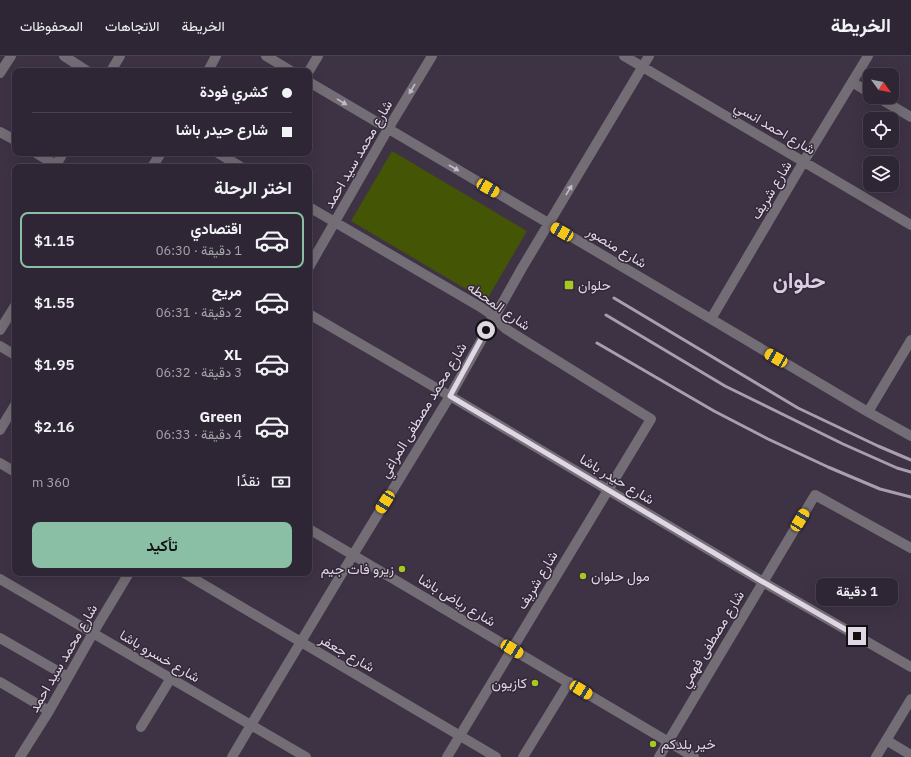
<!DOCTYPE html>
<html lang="ar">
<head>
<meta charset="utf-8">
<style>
  :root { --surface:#2e2634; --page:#3a3240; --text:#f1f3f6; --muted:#a7a5ac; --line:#49434f; --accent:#8abfa5 }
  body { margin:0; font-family:"IBM Plex Sans",Vazirmatn,sans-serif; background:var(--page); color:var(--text); direction:rtl; height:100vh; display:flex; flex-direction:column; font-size:15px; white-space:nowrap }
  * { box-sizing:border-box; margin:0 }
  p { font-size:13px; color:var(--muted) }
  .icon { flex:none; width:22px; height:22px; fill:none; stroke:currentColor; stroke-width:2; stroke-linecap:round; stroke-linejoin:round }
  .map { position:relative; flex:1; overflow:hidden; direction:ltr }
  .side { position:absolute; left:12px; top:108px; width:300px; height:412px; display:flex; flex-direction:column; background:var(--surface); border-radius:8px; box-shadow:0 4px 16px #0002,0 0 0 1px var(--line); direction:rtl }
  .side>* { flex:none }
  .guide { position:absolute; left:12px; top:12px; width:300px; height:88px; border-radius:8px; box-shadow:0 4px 16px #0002,0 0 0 1px var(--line); direction:rtl; display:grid; align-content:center; height:88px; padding:0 20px; background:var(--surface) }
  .needle { width:26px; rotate:123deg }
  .tools { position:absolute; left:863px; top:12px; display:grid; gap:8px }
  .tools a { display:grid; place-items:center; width:36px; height:36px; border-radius:8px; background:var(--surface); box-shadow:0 4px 16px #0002,0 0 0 1px var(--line); font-size:20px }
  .end { position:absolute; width:18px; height:18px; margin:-9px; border:5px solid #dfd7e3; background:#111; box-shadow:0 0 0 2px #111 }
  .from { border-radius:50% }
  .bubble { position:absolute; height:28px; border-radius:8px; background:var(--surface); box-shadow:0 4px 16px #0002,0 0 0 1px var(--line); font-size:13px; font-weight:600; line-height:28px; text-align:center; direction:rtl }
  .car { position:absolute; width:12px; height:24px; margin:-12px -6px; border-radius:5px; box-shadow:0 0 3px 1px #0007; background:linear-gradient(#f5c518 24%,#345 0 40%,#f5c518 0 76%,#345 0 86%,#f5c518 0) }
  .guide b { display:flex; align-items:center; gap:14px; height:38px; font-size:15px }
  .guide b+b { border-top:1px solid var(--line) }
  .guide i { width:10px; height:10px; background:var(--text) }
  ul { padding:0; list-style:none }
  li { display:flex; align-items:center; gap:12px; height:56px; margin:0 8px 6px; padding:0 12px; border:2px solid transparent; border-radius:8px }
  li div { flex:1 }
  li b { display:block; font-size:15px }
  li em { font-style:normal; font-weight:600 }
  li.on { border-color:var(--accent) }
  li>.icon { width:36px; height:36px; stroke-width:1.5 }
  h2 { padding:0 20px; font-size:18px; line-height:48px }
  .pay { display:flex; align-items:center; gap:10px; height:44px; padding:0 20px; font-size:15px }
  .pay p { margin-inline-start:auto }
  .button { display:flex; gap:8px; margin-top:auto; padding:8px 20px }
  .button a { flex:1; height:46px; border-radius:8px; background:var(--accent); color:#111; font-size:16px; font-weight:600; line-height:46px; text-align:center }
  header { display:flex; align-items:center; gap:24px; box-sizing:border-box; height:56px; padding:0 20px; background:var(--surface); border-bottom:1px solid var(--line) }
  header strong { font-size:19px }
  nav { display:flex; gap:22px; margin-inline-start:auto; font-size:14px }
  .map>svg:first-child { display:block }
  .green { fill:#445505 }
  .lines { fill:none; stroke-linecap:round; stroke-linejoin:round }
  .minor { stroke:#736d76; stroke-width:10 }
  .rail { stroke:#a89fad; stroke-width:3 }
  .oneway { fill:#c4bcc8 }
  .route { stroke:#dfd7e3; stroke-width:5 }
  .poi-dot { fill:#a5c822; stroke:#34283a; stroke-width:1.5 }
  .labels { text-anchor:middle; stroke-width:3; stroke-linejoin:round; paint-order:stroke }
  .street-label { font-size:14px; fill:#dfd7e3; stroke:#34283a }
  .poi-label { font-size:14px; fill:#dfd7e3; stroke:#34283a; text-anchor:start }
  .town-label { font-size:22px; font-weight:bold; fill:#dbcce4; stroke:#34283a }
</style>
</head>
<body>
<header>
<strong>الخريطة</strong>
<nav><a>الخريطة</a><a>الاتجاهات</a><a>المحفوظات</a></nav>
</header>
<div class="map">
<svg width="911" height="701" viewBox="0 0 911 701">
  <rect width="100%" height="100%" fill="#3e3245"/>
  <path class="green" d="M392,95l135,80 -41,70 -135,-80z"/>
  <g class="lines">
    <path class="minor" d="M64,0l23,15
      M266,0l25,15
      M624,0l287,169
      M111,15l9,-15
      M208,15l8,-15
      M309,15l9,-15
      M0,17l11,-17
      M309,26l402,237 157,93 43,24
      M852,26l18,11
      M877,41l34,20
      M0,76l15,8
      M36,97l23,14
      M218,97l23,14
      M56,109l7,-12
      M152,111l9,-14
      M309,151l173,101 6,4 18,17 145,90 -204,338
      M309,211l79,-138 44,-73
      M309,258l141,82 313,186 148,85
      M711,263l93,-158 64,-105
      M0,274l15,-24
      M0,290l15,9
      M868,356l43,-72
      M0,374l15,-25
      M0,407l15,9
      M309,473l385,228
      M184,517l312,184
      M0,523l306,178
      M0,582l68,39
      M0,626l49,29
      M141,671l30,-49
      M886,684l25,15
      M20,701l29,-46 44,-78 36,-60
      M232,701l19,-32 102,-170 97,-159 72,-128 127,-212
      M523,701l46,-75
      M659,701l156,-262 96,53
      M876,701l35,-58"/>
    <path class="rail" d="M614,242l184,110 80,38 33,14
      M606,259l119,71 118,58 54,24 14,4
      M597,287l117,68 54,28 60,28 52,22 31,8"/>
  </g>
  <defs><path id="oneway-solid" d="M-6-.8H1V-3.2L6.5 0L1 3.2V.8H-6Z"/></defs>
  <g class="oneway">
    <use href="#oneway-solid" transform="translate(412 33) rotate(121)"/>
    <use href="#oneway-solid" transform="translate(342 46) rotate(31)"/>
    <use href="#oneway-solid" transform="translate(454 112) rotate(30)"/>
    <use href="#oneway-solid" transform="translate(569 134) rotate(-59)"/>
  </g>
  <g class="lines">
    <path class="route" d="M486,274l-36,66 313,186 94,54"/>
  </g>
  <g class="poi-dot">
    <rect x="564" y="224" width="10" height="10" rx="2"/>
    <circle cx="402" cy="513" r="4"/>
    <circle cx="583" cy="520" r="4"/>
    <circle cx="535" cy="627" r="4"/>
    <circle cx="653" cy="688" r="4"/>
  </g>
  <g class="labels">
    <g class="street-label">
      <text transform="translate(775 72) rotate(30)" y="5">شارع احمد انسي</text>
      <text transform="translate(358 98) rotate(-60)" y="5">شارع محمد سيد احمد</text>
      <text transform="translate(771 134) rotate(-59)" y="5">شارع شريف</text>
      <text transform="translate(617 191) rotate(31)" y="5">شارع منصور</text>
      <text transform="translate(499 250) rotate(35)" y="5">شارع المحطه</text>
      <text transform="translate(423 354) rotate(-59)" y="5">شارع محمد مصطفى المراغي</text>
      <text transform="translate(617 423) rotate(31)" y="5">شارع حيدر باشا</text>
      <text transform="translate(537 524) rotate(-59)" y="5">شارع شريف</text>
      <text transform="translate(457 544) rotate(31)" y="5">شارع رياض باشا</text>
      <text transform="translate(712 583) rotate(-59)" y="5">شارع مصطفى فهمي</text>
      <text transform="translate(347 597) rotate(30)" y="5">شارع جعفر</text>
      <text transform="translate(160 600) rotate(30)" y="5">شارع خسرو باشا</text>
      <text transform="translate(63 602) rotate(-60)" y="5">شارع محمد سيد احمد</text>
    </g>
    <g class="poi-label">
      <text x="578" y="234">حلوان</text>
      <text x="394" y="518" text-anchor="end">زيرو فات جيم</text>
      <text x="591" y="525">مول حلوان</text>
      <text x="527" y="632" text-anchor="end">كازيون</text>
      <text x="661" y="693">خير بلدكم</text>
    </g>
    <g class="town-label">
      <text x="799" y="232">حلوان</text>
    </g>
  </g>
</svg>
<div class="tools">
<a><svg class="needle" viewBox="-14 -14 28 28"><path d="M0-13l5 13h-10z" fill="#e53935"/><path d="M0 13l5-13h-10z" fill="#a7a5ac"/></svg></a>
<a><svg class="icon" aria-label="locate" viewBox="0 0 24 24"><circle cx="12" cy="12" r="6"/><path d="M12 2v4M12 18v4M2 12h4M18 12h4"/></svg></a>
<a><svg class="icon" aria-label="layers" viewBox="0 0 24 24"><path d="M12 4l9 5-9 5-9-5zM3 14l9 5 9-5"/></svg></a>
</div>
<i class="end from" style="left:486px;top:274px"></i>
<i class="end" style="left:857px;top:580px"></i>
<div class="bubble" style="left:816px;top:522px;width:82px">1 دقيقة</div>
<i class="car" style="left:488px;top:132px;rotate:120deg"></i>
<i class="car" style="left:562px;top:176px;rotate:300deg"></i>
<i class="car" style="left:776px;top:302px;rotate:300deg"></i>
<i class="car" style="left:385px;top:446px;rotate:212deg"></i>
<i class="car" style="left:800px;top:464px;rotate:31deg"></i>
<i class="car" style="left:512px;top:593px;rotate:121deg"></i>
<i class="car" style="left:581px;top:634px;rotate:121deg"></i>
<div class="guide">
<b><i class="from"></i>كشري فودة</b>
<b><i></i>شارع حيدر باشا</b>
</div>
<section class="side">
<h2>اختر الرحلة</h2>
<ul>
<li class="on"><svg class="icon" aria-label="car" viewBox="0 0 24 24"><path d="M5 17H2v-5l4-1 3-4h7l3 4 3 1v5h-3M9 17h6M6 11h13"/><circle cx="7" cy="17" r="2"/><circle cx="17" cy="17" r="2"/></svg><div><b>اقتصادي</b><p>1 دقيقة · 06:30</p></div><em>$1.15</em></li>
<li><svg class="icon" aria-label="car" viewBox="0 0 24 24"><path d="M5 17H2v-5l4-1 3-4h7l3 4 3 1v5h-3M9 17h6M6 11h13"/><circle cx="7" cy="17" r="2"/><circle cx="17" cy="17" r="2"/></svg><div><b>مريح</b><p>2 دقيقة · 06:31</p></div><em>$1.55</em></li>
<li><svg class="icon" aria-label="car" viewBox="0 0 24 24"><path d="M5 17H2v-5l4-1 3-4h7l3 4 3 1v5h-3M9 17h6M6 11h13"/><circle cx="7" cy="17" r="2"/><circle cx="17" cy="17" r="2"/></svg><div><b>XL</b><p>3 دقيقة · 06:32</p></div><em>$1.95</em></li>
<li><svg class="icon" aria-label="car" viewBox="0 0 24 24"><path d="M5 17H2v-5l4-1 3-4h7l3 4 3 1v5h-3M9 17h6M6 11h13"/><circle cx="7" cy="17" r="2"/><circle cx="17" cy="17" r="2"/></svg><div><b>Green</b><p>4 دقيقة · 06:33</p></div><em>$2.16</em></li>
</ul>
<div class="pay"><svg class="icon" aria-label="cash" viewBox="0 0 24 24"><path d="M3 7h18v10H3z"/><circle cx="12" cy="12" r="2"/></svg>نقدًا<p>360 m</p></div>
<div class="button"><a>تأكيد</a></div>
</section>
</div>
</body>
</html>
